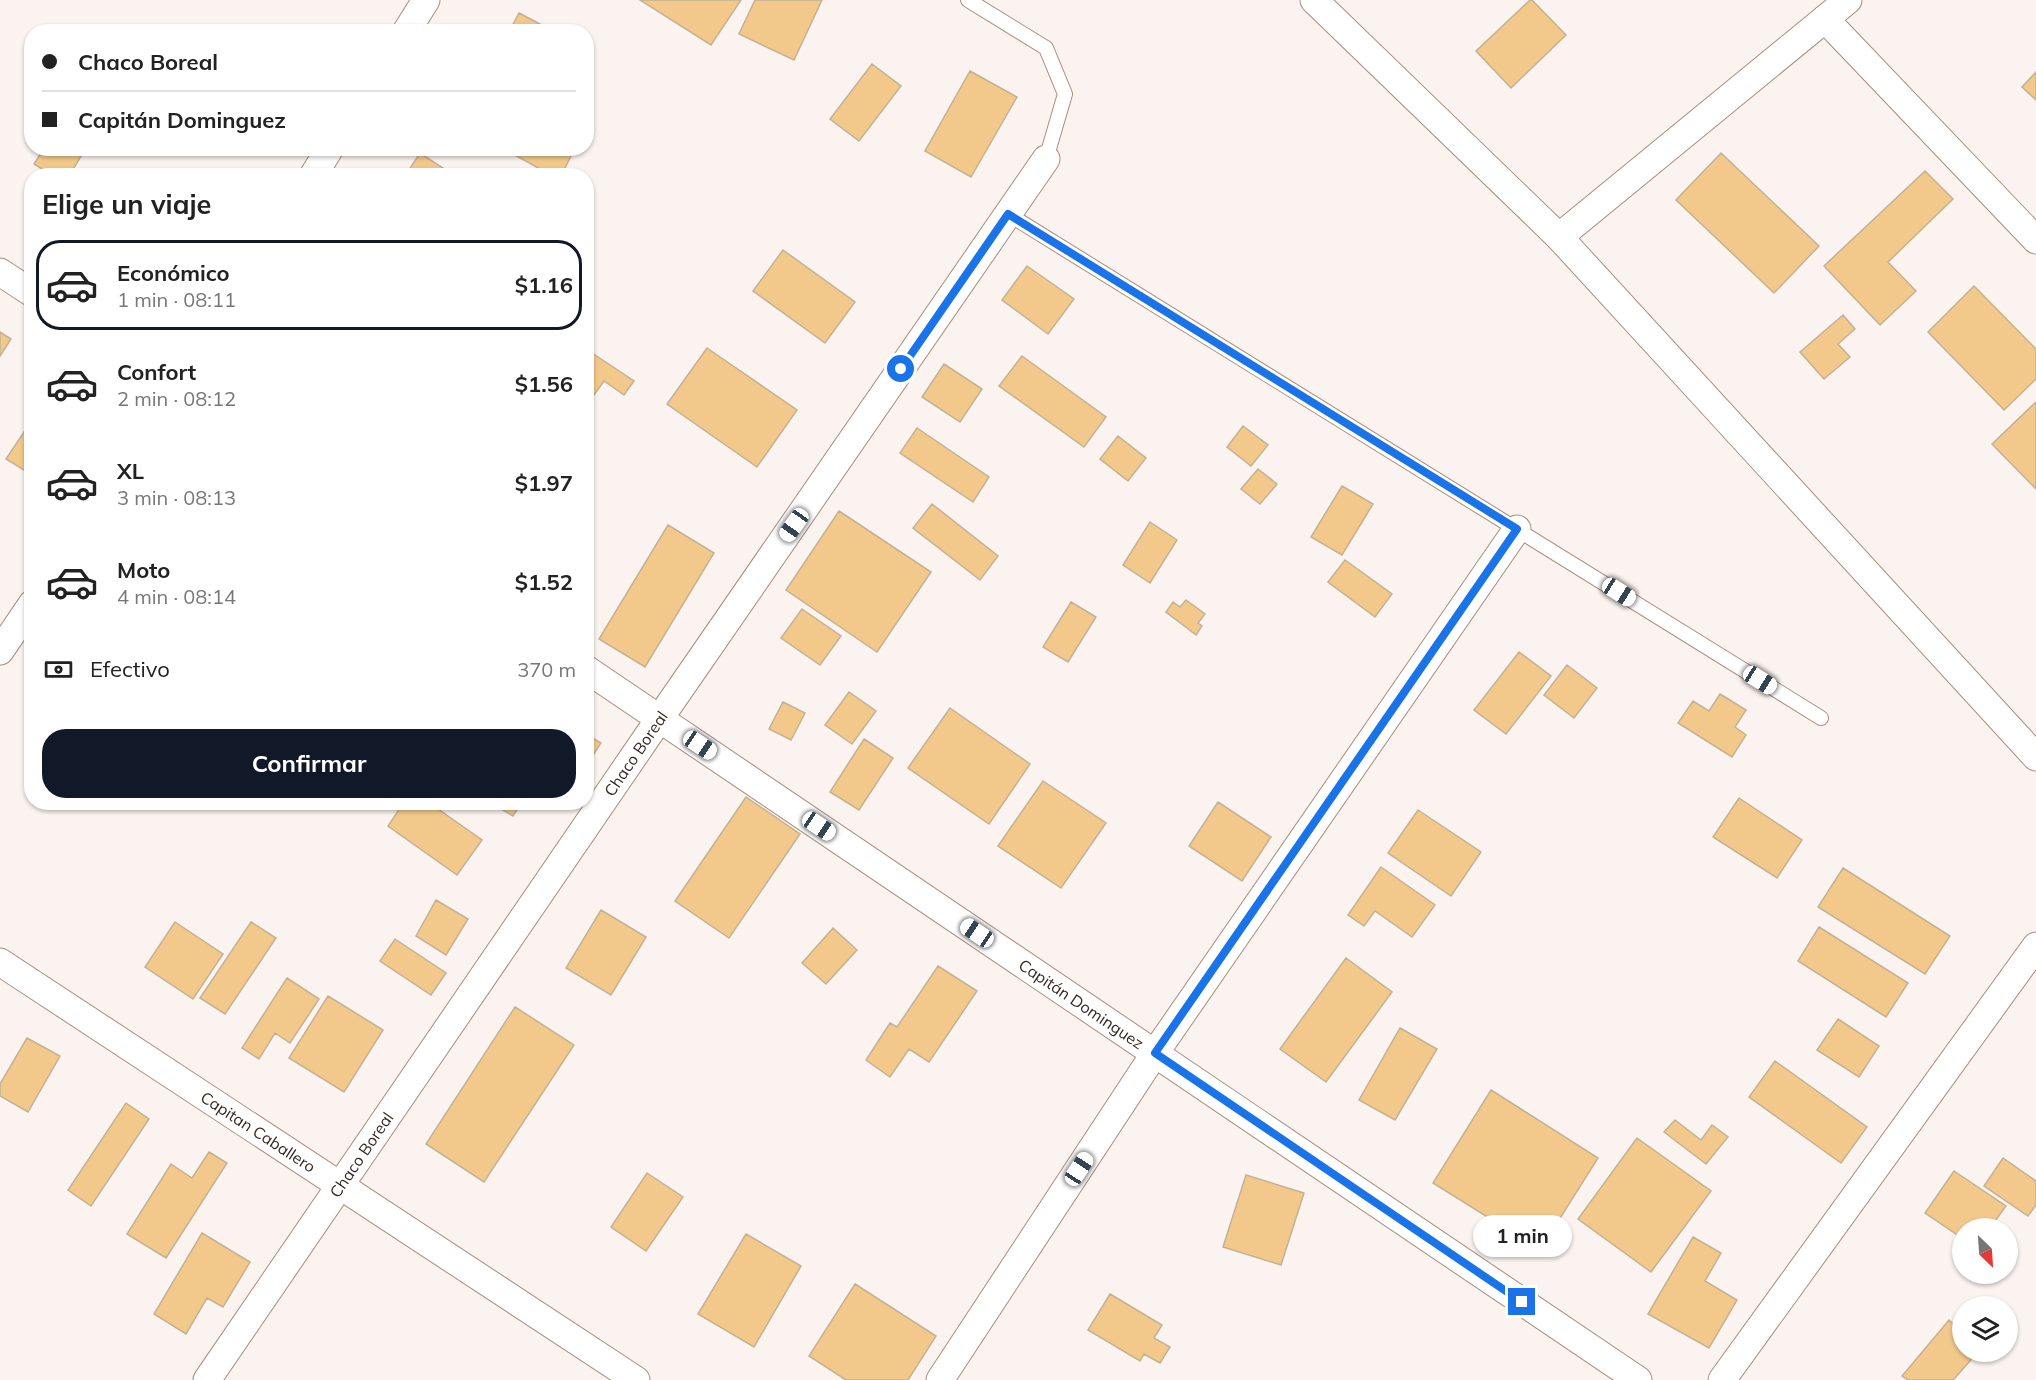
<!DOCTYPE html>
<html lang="es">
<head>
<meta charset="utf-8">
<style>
  :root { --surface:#fff; --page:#f6f6f6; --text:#222; --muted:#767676; --line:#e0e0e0; --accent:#111827 }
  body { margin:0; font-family:Mulish,sans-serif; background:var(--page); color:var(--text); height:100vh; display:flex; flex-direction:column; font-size:22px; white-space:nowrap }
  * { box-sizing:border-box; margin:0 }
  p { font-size:20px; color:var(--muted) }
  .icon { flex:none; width:33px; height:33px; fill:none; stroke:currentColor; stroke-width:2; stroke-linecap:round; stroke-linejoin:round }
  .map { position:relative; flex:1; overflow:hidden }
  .details { position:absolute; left:24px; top:168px; width:570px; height:642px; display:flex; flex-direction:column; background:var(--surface); border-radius:24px; box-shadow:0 2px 4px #0004 }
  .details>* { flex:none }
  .hud { position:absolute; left:24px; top:24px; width:570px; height:132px; border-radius:24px; box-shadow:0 2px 4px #0004; display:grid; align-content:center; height:132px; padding:0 18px; background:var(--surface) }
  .needle { width:39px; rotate:155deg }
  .controls { position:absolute; left:1952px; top:1218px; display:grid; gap:12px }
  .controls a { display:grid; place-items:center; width:66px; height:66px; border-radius:50%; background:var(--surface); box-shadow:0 2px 4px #0004; font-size:30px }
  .end { position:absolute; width:27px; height:27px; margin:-14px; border:8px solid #1a73e8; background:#fff; box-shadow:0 0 0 3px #fff }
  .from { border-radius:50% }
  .bubble { position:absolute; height:42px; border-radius:21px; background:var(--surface); box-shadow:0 2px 4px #0004; font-size:20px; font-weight:700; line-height:42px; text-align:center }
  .car { position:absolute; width:18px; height:36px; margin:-18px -9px; border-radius:8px; box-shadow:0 0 4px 2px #0007; background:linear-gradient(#fff 24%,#345 0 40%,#fff 0 76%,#345 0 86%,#fff 0) }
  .hud b { display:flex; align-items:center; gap:21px; height:57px; font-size:22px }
  .hud b+b { border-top:2px solid var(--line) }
  .hud i { width:15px; height:15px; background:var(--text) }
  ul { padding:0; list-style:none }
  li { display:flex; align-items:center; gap:18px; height:90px; margin:0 12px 9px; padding:0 6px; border:3px solid transparent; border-radius:24px }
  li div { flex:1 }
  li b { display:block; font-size:22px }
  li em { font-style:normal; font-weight:700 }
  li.selected { border-color:var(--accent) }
  li>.icon { width:54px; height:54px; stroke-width:1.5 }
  h2 { padding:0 18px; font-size:27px; line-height:72px }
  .pay { display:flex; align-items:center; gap:15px; height:66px; padding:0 18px; font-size:22px }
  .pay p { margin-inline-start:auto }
  .button { display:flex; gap:12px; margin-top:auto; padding:12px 18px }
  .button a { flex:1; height:69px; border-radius:24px; background:var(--accent); color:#fff; font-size:24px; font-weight:700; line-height:69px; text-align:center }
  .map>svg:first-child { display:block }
  .building { fill:#f2c98b; stroke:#c4b194; stroke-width:1.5 }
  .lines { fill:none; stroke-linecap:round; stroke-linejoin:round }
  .lane-casing { stroke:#ab8c7c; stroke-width:16 }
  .street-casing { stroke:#ab8c7c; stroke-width:29 }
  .lane { stroke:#fff; stroke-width:14 }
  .street { stroke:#fff; stroke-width:27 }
  .route { stroke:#1a73e8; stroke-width:8 }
  .labels { text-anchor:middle; stroke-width:4.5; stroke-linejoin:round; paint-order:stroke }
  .street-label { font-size:16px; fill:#342721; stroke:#fff }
</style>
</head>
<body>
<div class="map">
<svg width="2036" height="1380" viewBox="0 0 2036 1380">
  <rect width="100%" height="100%" fill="#faf3ef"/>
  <path class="building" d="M640,0h101l-30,45z
    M755,0h67l-28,60 -55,-26z
    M1530,0h2l34,35 -55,53 -35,-37z
    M519,13l36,19h-46z
    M872,64l29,22 -42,55 -29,-22z
    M970,71l47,26 -46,80 -46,-26z
    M2036,72v28l-14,-13z
    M44,148h42l-17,28h-16l-19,-12z
    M502,148h73l-14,28h-8z
    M420,153l35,23h-50z
    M1721,153l98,93 -45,47 -98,-93z
    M1925,171l28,28 -65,63 28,29 -36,34 -56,-59z
    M783,250l72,52 -30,41 -72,-52z
    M1027,266l47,33 -26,35 -46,-34z
    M1974,286l62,63v30l-32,31 -76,-78z
    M1843,315l12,14 -17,15 12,13 -26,22 -24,-27z
    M0,332l11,7 -11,17z
    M707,348l90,62 -40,57 -90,-63z
    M586,349l48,32 -10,14 -20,-14 -18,25z
    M1022,356l84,61 -22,30 -85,-61z
    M944,364l38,25 -22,33 -38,-25z
    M2036,402v87l-44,-45z
    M32,420v55l-26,-16z
    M1243,426l25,19 -17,21 -24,-19z
    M917,428l72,49 -16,25 -73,-49z
    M1118,436l28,22 -18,23 -28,-22z
    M1258,469l19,15 -17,20 -19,-15z
    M1342,486l31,18 -31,51 -31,-18z
    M932,504l66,52 -18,24 -67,-52z
    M839,511l92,61 -54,80 -91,-62z
    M1150,522l27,18 -27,43 -27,-18z
    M668,525l46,28 -69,114 -46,-28z
    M1345,560l47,34 -17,23 -47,-35z
    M1186,600l19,14 -7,9 4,3 -6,9 -30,-23 7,-10 7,5z
    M1071,602l25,15 -28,45 -25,-15z
    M802,609l39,27 -21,29 -39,-27z
    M1519,652l32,24 -45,58 -32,-24z
    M1567,665l30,23 -23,30 -30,-23z
    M849,692l27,19 -24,33 -27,-19z
    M1720,694l26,16 -11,17 11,8 -14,22 -54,-34 15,-22 16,10z
    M783,702l22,11 -14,27 -22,-11z
    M950,708l80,56 -41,60 -81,-56z
    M586,734l15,9 -15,23z
    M864,739l29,19 -34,52 -29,-18z
    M1043,781l63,42 -45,65 -63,-42z
    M746,797l54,37 -71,104 -54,-37z
    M1739,798l63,42 -25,38 -64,-41z
    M404,802h24l54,38 -25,35 -69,-49z
    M498,802h24l-9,14 -17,-10z
    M1218,802l53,35 -29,44 -53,-35z
    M1418,810l63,42 -30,44 -63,-43z
    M1381,867l54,38 -23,32 -37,-26 -11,15 -16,-11z
    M1843,868l107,68 -25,38 -107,-67z
    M436,900l32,19 -22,36 -30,-19z
    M601,910l45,27 -35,58 -45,-27z
    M175,922l48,32 -30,45 -48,-32z
    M251,922l25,16 -51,76 -25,-16z
    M1819,927l89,56 -22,34 -88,-56z
    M833,928l24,22 -31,34 -24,-21z
    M395,939l51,34 -15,22 -51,-34z
    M1346,958l46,34 -66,90 -46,-33z
    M938,966l39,25 -48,71 -20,-13 -19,28 -24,-17 24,-37 7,4z
    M287,978l32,21 -29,44 -15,-10 -16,26 -17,-11z
    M328,996l55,34 -39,62 -55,-34z
    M515,1007l59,38 -90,137 -58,-38z
    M1838,1019l41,27 -20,31 -42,-27z
    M1400,1028l37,21 -42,71 -36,-20z
    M27,1038l33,18 -32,56 -28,-16v-12z
    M1775,1061l92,66 -26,36 -92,-66z
    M1491,1090l107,68 -58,92 -107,-67z
    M126,1103l23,16 -58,87 -23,-16z
    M1675,1120l26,20 11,-15 16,12 -22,27 -42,-32z
    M1637,1138l74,53 -60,81 -73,-53z
    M209,1152l18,11 -61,95 -39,-24 44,-70 21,14z
    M2003,1158l33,23v24l-8,11 -44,-30z
    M1954,1171l52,35 -16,22h-28v10l-37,-25z
    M647,1173l36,24 -37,54 -35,-24z
    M1246,1175l58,18 -23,72 -58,-18z
    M202,1233l48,29 -27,45 -16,-9 -21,36 -32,-20z
    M746,1234l55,32 -47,81 -56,-33z
    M1693,1237l28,16 -16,28 32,19 -28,48 -61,-34z
    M855,1284l81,52 -28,44h-62l-37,-24z
    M1110,1294l52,31 -8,13 16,9 -10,16 -16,-9 -4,7 -52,-31z
    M1949,1320l13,12v20h16l-25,28h-45l-6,-4z"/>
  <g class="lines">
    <g class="lane-casing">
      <path id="lane" d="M968,0l78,48 19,46 -19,65
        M1008,214l813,504"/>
    </g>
    <g class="street-casing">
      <g id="street">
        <path d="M1314,0l245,237 477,520"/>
        <path d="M1825,19l211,221"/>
        <path d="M406,32l20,-32"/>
        <path d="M313,176l17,-28"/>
        <path d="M1559,237l289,-237"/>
        <path d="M0,272l32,21"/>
        <path d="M0,651l32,-47"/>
        <path id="s1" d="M586,669l1052,711"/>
        <path id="s2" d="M0,962l636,418"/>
        <path id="s3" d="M207,1380l453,-662 386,-559"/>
        <path d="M940,1380l215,-327 362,-524"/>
        <path d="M1722,1380l314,-434"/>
      </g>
    </g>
    <use href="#lane" class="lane"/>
    <use href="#street" class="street"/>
  </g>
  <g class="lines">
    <path class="route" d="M901,369l107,-155 509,315 -362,524 367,249"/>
  </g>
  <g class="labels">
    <g class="street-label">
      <text dy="6" stroke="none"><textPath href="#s3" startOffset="759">Chaco Boreal</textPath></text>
      <text dy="6" stroke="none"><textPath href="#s1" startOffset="598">Capitán Dominguez</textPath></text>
      <text dy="6" stroke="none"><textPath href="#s2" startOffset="309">Capitan Caballero</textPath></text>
      <text dy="6" stroke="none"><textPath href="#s3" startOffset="273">Chaco Boreal</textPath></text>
    </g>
  </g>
</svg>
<div class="controls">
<a><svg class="needle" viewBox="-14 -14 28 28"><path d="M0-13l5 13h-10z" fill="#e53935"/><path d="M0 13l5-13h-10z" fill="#767676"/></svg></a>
<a><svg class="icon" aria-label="layers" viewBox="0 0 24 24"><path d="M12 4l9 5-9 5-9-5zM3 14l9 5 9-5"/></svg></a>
</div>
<i class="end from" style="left:901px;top:369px"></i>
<i class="end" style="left:1522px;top:1302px"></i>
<div class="bubble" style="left:1473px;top:1215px;width:99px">1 min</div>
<i class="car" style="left:794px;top:525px;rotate:215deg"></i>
<i class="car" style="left:1619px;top:592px;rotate:122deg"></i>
<i class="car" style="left:1760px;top:680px;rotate:122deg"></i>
<i class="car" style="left:700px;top:745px;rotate:124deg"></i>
<i class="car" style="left:819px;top:826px;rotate:124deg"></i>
<i class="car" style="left:977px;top:933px;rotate:304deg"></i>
<i class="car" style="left:1079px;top:1169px;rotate:33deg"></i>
<div class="hud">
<b><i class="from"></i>Chaco Boreal</b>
<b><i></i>Capitán Dominguez</b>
</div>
<section class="details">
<h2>Elige un viaje</h2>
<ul>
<li class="selected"><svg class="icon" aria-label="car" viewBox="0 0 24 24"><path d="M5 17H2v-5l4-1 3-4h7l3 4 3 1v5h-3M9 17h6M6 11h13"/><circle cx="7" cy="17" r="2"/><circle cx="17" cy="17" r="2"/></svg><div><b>Económico</b><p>1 min · 08:11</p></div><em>$1.16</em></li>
<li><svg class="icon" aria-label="car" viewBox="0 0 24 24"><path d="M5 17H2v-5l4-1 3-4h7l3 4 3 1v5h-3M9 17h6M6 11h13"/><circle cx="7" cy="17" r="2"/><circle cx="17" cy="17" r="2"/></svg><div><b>Confort</b><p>2 min · 08:12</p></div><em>$1.56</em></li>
<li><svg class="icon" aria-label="car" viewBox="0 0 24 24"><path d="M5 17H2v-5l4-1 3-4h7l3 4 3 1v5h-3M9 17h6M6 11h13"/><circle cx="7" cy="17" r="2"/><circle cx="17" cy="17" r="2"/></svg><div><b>XL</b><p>3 min · 08:13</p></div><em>$1.97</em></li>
<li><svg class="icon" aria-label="car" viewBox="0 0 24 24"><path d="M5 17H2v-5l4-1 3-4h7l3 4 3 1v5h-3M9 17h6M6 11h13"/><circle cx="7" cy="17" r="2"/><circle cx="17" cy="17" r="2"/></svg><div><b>Moto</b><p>4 min · 08:14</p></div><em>$1.52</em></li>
</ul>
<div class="pay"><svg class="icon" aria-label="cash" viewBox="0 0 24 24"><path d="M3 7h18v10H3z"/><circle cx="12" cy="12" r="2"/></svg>Efectivo<p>370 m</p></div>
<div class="button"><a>Confirmar</a></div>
</section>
</div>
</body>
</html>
